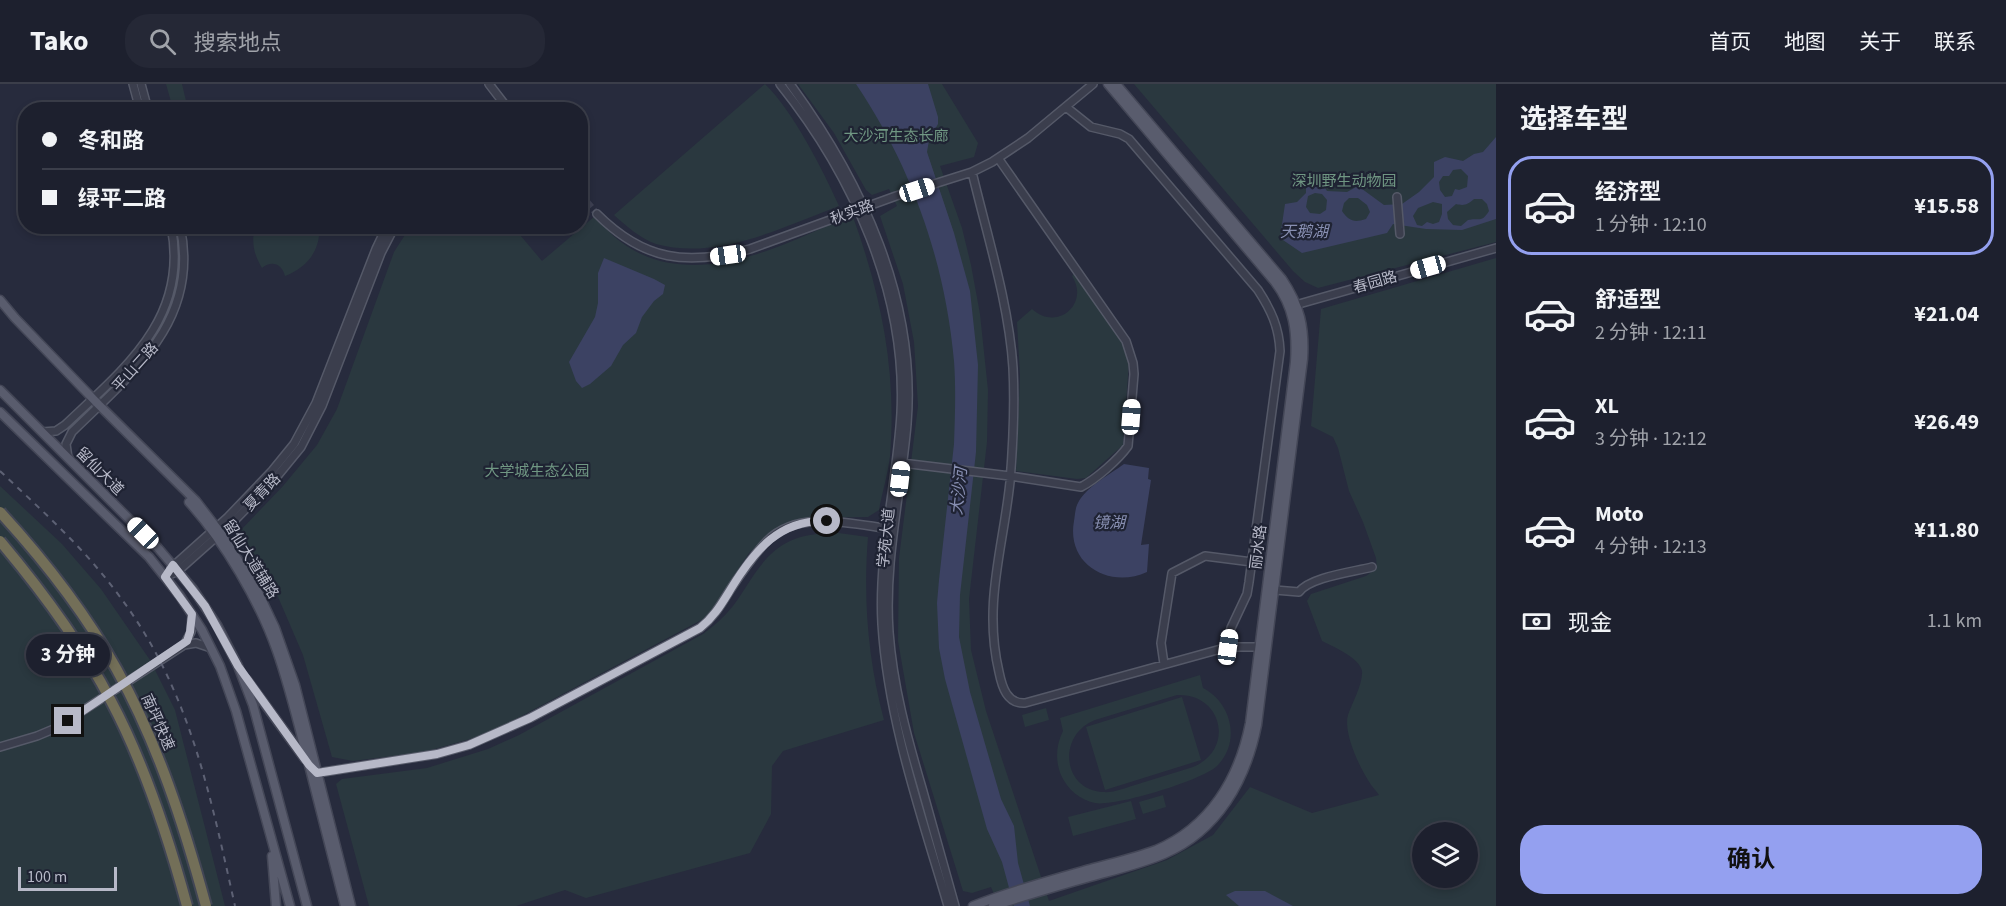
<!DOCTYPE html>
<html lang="zh">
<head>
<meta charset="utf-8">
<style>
  :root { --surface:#1d202e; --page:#252836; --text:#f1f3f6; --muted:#a0a3aa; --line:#3b3e4a; --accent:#94a0f0 }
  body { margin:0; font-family:"Source Sans 3","Noto Sans SC",sans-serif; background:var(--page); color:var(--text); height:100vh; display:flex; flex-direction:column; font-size:22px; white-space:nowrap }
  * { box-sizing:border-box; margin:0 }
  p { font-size:20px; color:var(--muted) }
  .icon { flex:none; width:33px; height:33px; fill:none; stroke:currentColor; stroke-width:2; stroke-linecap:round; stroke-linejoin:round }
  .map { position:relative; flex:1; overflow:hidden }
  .details { display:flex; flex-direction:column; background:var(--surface); width:510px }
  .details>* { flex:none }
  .top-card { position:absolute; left:18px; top:18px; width:570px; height:132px; border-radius:24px; box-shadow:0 3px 9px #0003,0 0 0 2px var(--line); display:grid; align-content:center; height:132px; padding:0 24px; background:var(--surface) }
  .fabs { position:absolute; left:1412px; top:738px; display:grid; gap:12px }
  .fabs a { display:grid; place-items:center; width:66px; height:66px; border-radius:50%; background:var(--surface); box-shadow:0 3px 9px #0003,0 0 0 2px var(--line); font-size:30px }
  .scale { position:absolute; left:18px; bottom:15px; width:99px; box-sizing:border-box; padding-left:6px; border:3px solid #b7b9c8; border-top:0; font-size:16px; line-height:21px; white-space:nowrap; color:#b7b9c8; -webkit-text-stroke:4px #1f2333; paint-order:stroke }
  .end { position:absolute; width:27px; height:27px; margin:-14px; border:8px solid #b7b9c8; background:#111; box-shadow:0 0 0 3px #111 }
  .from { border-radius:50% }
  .bubble { position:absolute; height:42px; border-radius:21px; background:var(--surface); box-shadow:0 3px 9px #0003,0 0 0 2px var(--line); font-size:20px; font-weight:700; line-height:42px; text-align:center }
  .car { position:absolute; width:18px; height:36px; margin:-18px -9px; border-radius:8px; box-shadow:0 0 4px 2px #0007; background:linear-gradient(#fff 24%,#345 0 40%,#fff 0 76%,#345 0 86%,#fff 0) }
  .top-card b { display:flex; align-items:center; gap:21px; height:57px; font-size:22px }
  .top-card b+b { border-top:2px solid var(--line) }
  .top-card i { width:15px; height:15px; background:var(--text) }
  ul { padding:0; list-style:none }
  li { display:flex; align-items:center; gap:18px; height:99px; margin:0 12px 9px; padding:0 12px; border:3px solid transparent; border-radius:24px }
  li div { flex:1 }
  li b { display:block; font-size:22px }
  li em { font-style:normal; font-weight:700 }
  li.on { border-color:var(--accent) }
  li>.icon { width:54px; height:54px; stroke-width:1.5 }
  h2 { padding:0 24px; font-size:27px; line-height:72px }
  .pay { display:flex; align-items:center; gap:15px; height:66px; padding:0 24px; font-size:22px }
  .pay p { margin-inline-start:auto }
  .button { display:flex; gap:12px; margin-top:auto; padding:12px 24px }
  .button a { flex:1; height:69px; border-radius:24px; background:var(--accent); color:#111; font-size:24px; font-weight:700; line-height:69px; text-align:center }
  header { display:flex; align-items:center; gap:36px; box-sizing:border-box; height:84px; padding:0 30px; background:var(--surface); border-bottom:2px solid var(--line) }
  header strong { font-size:28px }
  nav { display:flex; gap:33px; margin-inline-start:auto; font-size:21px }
  .search { width:420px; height:54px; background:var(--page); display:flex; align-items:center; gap:15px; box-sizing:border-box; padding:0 21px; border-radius:24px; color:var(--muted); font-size:22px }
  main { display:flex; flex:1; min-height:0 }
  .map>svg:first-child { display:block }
  .green { fill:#2a383f; fill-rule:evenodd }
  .water { fill:#3c4263; fill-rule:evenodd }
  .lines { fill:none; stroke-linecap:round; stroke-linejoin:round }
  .minor-tunnel { stroke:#3d4052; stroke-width:7; stroke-dasharray:7 3.5; stroke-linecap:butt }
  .minor-casing { stroke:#555968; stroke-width:10 }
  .major-casing { stroke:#444757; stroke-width:11 }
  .minor { stroke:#3b3e4d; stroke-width:7 }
  .major { stroke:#595c6d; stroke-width:8 }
  .rail { stroke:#5d6174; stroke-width:2; stroke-dasharray:6 6; stroke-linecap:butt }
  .highway-bridge-casing { stroke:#424655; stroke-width:14; stroke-linecap:butt }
  .highway-bridge { stroke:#736f58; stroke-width:10 }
  .route { stroke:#b7b9c8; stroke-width:8 }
  .labels { text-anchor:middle; stroke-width:4.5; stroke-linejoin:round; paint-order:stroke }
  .park-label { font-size:15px; fill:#709783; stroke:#1f2333 }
  .street-label { font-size:15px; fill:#b7b9c8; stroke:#1f2333 }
  .water-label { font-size:16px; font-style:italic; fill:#888fb2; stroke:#1f2333 }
</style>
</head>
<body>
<header>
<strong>Tako</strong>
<div class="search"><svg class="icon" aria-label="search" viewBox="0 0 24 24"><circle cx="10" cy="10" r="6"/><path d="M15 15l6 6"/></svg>搜索地点</div>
<nav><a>首页</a><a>地图</a><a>关于</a><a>联系</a></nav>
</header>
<main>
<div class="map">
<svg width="1496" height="822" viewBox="0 0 1496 822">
  <rect width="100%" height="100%" fill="#272b3d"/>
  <path class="green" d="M166,0h16l4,17 -14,4z
    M765,0c28,27 58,86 74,122 -56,21 -122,55 -183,38 -15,-5 -31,-19 -42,-29z
    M798,0h144l36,59 -4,14 -34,9 22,62 9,37 9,49 8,76 -1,52 -18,157 2,51 15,61 63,190 118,-41 46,-25 37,-48 62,26 67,-18c-3,-5 -8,-9 -11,-15 -9,-14 -25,-48 -20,-65 4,-12 15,-31 14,-44 -2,-13 -30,-25 -40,-30l-15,-40 4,-7 55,-18 11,-8 -1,-10 -13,-36 -14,-31 -11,-43 -5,-11 -22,-11 10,-117 175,-51v648h-497l-8,-19 -19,6 -9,-2 -49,-158 -16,-92 1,-83 19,-152 -4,-64 -11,-58 -23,-68 17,-10 -8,-17 -17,6 -6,-5 -32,-57zM1422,748h45v46h-45z
    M1134,0h362v158l-178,46 -13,-6 -12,-11z
    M852,130c29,80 45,157 38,242 -2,18 -8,37 -11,54l-11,7 -66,1 -31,14 -22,21 -42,64 -219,117 -64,18 -71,9 -21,-4 -29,-102 -31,-72 -33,-51 44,-46 34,-41 20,-36 57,-157 16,-25h107l-2,2 27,32 53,-45c8,9 16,19 26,26 70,52 163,4 231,-28z
    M255,143h64c2,24 -13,41 -34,49 -3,-12 -13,-16 -23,-8 -8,-13 -11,-26 -7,-41z
    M1075,189l47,67 7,22 -6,83 -37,33 -9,1 -61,-8 4,-96 -3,-53 15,-13c25,23 58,-5 40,-33z
    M0,402l62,58 39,45 49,71 25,50 50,196h-225z
    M831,448l37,5c-5,62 0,123 16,183l-101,31 -11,15 -1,48 -21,39 -164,45 -21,-8 -49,16h-147l-33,-122 6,-5 85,-11 61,-19 31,-14 184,-101c11,-8 21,-17 30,-28 18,-24 29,-52 57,-65 13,-6 27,-7 41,-9z
    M1200,591l3,13c29,15 38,54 14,78 -14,14 -102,41 -122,37 -15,-3 -28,-14 -34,-28 -6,-15 -5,-30 2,-44l-3,-13zM1177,611c46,-2 58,55 16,72 -19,6 -39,12 -58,18 -10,3 -21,8 -32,7 -41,-2 -46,-57 -8,-72z
    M1182,613l19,63 -96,30 -19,-63z
    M1046,624l3,12 -24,7 -3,-12z
    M1163,711l3,12 -23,7 -4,-12z
    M1131,717l5,18 -63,17 -5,-19z"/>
  <path class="water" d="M856,0h72l10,33v7l-9,16 -2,12 27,81 16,58 8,74 -2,87 -16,143 -1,42 11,55 31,107 13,27 4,37 12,43h-16l-12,-44 -15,-33 -42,-150 -6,-31 -2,-45 2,-23 15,-136c1,-28 2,-56 0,-83 -9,-99 -42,-194 -98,-277z
    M1496,53v82l-34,11 -36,-1 -33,-5 -6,9 -85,20 -22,-15 5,-34 12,-2 9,-9v-10l6,-2h9l6,10 20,1 11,-6 26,19 18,-1 17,-12 15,-15v-15l11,-5 18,4 11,-7 9,-2zM1461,85l7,7 -1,11 -8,3 -4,-1 -3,7 -7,1 -5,-7 -1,-8 4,-6h6l4,-6zM1315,109l7,1 5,6 -1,10 -6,4 -10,-1 -4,-6 2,-11zM1349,114h9l9,7 3,7 -4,7c-12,4 -17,2 -24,-8l2,-8zM1474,115h8l5,5 2,7c-8,13 -10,6 -21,9l-7,6 -8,-1 -5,-6 -1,-7 9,-8c8,2 11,1 18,-5zM1433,118l9,2v10l-3,8 -6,2 -6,-2 -5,4 -5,-1 -4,-9 5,-8z
    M604,174l50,21 11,6 -2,9 -9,7 -12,16 -6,16 -13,12 -12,21 -21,18 -8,4 -6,-7 -7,-19 26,-45 3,-14v-30z
    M1124,380l25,4 -1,11 3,1 -10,65 8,-1 -2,28c-37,17 -81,-7 -73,-51 1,-5 1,-13 4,-18 8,-16 31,-28 46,-39z
    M1235,807h30l28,15h-54l-13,-11z"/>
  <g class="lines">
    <path class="minor-tunnel" d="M580,110l17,20"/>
    <g class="minor-casing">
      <path id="minor" d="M133,0l7,26
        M141,0l7,26
        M489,0l20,26
        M780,0c73,91 127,210 121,329 -4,71 -23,140 -19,211 6,97 39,190 66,282
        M790,0c72,98 127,216 117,340 -6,70 -23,138 -18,208 4,54 18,105 33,156 11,39 22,79 33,118
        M1066,23l25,20 29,7 9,5 129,151c13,20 21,37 22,61l-31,231 -2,12 -16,34 -3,19
        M972,88c15,63 37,132 41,196 2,38 0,77 -3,114 -7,67 -27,122 -11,190 3,15 8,32 26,31l203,-56h32
        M1397,113l3,37
        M597,130c47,47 90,52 153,35l146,-53 76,-24 20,-10 36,-24 65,-54
        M1292,222l204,-58
        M42,348l14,-1 9,-6c59,-56 125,-107 106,-199
        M68,374l-2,-14 6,-12c59,-58 129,-111 108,-206
        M902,379l108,13 71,11c15,-8 37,-27 47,-41l6,-72 -1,-11 -7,-22 -128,-183
        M171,484l57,-51 44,-46 22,-27 22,-41 60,-154 11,-23
        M165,493l13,-6 54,-48 42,-43 27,-33 21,-41 59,-153 14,-27
        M1275,506l24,2c11,-15 54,-20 73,-25
        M184,561l12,-2 15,5
        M1164,580l-3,-21 11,-70 33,-17 47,6
        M0,663l37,-11 19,-8 128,-83 7,-13 1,-17
        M317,689l120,-19 32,-9 61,-27 170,-90c17,-13 24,-30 36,-47 10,-14 19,-28 31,-40 32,-32 85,-17 124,-12"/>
    </g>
    <g class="major-casing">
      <path id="major" d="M0,216l15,18 84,87 97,96 26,34 36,57 17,36 20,57 56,221
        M0,306l158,158 35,41 24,36 21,41 15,39 54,201
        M0,328l149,145 31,39 22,34 18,36 16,45 54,195
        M189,418c35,39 71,100 88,149 13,37 22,76 32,114 12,47 24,94 36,141
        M247,596l58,79
        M272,772l4,50
        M973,822c37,-15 78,-26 117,-37 22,-6 45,-11 66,-19 54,-23 83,-71 94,-127l45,-361c2,-30 -1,-55 -20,-80l-167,-198
        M993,822c32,-10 64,-20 97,-29 25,-7 51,-13 74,-23 54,-23 82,-74 93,-129l46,-366c2,-32 -3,-53 -21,-80l-166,-195"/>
    </g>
    <use href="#minor" class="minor"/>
    <use href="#major" class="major"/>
    <path class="rail" d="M0,387c39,37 81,74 114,118 75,96 95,201 121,317"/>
    <g class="highway-bridge-casing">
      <path id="highway-bridge" d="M0,428c44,48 86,102 117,158 41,74 67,155 89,236
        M0,457c42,50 81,102 111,160 34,64 57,135 76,205"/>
    </g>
    <use href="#highway-bridge" class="highway-bridge"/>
  </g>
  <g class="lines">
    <path class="route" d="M68,637l119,-80 3,-9 2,-18 -27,-37 8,-12 32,41 33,60 71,99 8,8 120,-19 32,-9 61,-27 170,-90c15,-12 22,-25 32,-41 23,-37 48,-68 95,-66"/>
  </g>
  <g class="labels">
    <g class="park-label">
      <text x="896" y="57">大沙河生态长廊</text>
      <text x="1344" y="102">深圳野生动物园</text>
      <text x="537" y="392">大学城生态公园</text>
    </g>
    <g class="street-label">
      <text transform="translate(852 128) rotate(-20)" y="5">秋实路</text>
      <text transform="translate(1375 198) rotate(-16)" y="5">春园路</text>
      <text transform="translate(135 283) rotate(-48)" y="5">平山二路</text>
      <text transform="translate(100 387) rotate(45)" y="5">留仙大道</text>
      <text transform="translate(262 408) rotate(-46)" y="5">夏青路</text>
      <text transform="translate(886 454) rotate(-84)" y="5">学苑大道</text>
      <text transform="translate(1258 463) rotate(-83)" y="5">丽水路</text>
      <text transform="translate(251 475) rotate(58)" y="5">留仙大道辅路</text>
      <text transform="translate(158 638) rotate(66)" y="5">南坪快速</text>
    </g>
    <g class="water-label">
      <text x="1304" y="153">天鹅湖</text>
      <text transform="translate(958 407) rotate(-84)" y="6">大沙河</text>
      <text x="1109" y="444">镜湖</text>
    </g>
  </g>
</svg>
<div class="fabs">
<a><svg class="icon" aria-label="layers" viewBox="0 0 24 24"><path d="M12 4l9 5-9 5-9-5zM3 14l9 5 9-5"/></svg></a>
</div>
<div class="scale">100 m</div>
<i class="end from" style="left:827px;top:437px"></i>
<i class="end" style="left:68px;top:637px"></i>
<div class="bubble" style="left:26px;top:550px;width:84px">3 分钟</div>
<i class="car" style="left:917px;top:106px;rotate:72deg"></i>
<i class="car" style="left:728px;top:171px;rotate:262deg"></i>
<i class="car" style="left:1428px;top:183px;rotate:254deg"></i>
<i class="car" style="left:1131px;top:333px;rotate:4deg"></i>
<i class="car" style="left:900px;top:395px;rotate:7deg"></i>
<i class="car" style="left:143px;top:449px;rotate:315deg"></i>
<i class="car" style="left:1228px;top:563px;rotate:8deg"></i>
<div class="top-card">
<b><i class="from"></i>冬和路</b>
<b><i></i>绿平二路</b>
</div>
</div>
<section class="details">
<h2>选择车型</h2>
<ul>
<li class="on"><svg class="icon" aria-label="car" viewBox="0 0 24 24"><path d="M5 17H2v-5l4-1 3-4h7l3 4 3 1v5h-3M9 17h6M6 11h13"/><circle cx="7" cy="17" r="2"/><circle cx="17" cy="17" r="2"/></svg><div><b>经济型</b><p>1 分钟 · 12:10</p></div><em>¥15.58</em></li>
<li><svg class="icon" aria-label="car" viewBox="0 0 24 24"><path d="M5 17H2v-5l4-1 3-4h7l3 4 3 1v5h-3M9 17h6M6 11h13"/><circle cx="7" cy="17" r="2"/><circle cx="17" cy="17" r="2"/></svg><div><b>舒适型</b><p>2 分钟 · 12:11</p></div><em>¥21.04</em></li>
<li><svg class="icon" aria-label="car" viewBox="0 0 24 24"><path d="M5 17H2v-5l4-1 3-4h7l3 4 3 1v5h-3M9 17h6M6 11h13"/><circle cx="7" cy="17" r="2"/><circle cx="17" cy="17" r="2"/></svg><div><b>XL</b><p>3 分钟 · 12:12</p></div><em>¥26.49</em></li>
<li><svg class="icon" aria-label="car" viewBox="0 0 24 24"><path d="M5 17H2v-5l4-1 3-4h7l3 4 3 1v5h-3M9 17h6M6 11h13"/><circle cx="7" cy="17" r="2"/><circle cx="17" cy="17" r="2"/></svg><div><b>Moto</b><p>4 分钟 · 12:13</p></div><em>¥11.80</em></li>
</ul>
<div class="pay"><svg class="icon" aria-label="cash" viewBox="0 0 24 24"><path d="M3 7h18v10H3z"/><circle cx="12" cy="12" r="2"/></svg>现金<p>1.1 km</p></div>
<div class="button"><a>确认</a></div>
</section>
</main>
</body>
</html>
